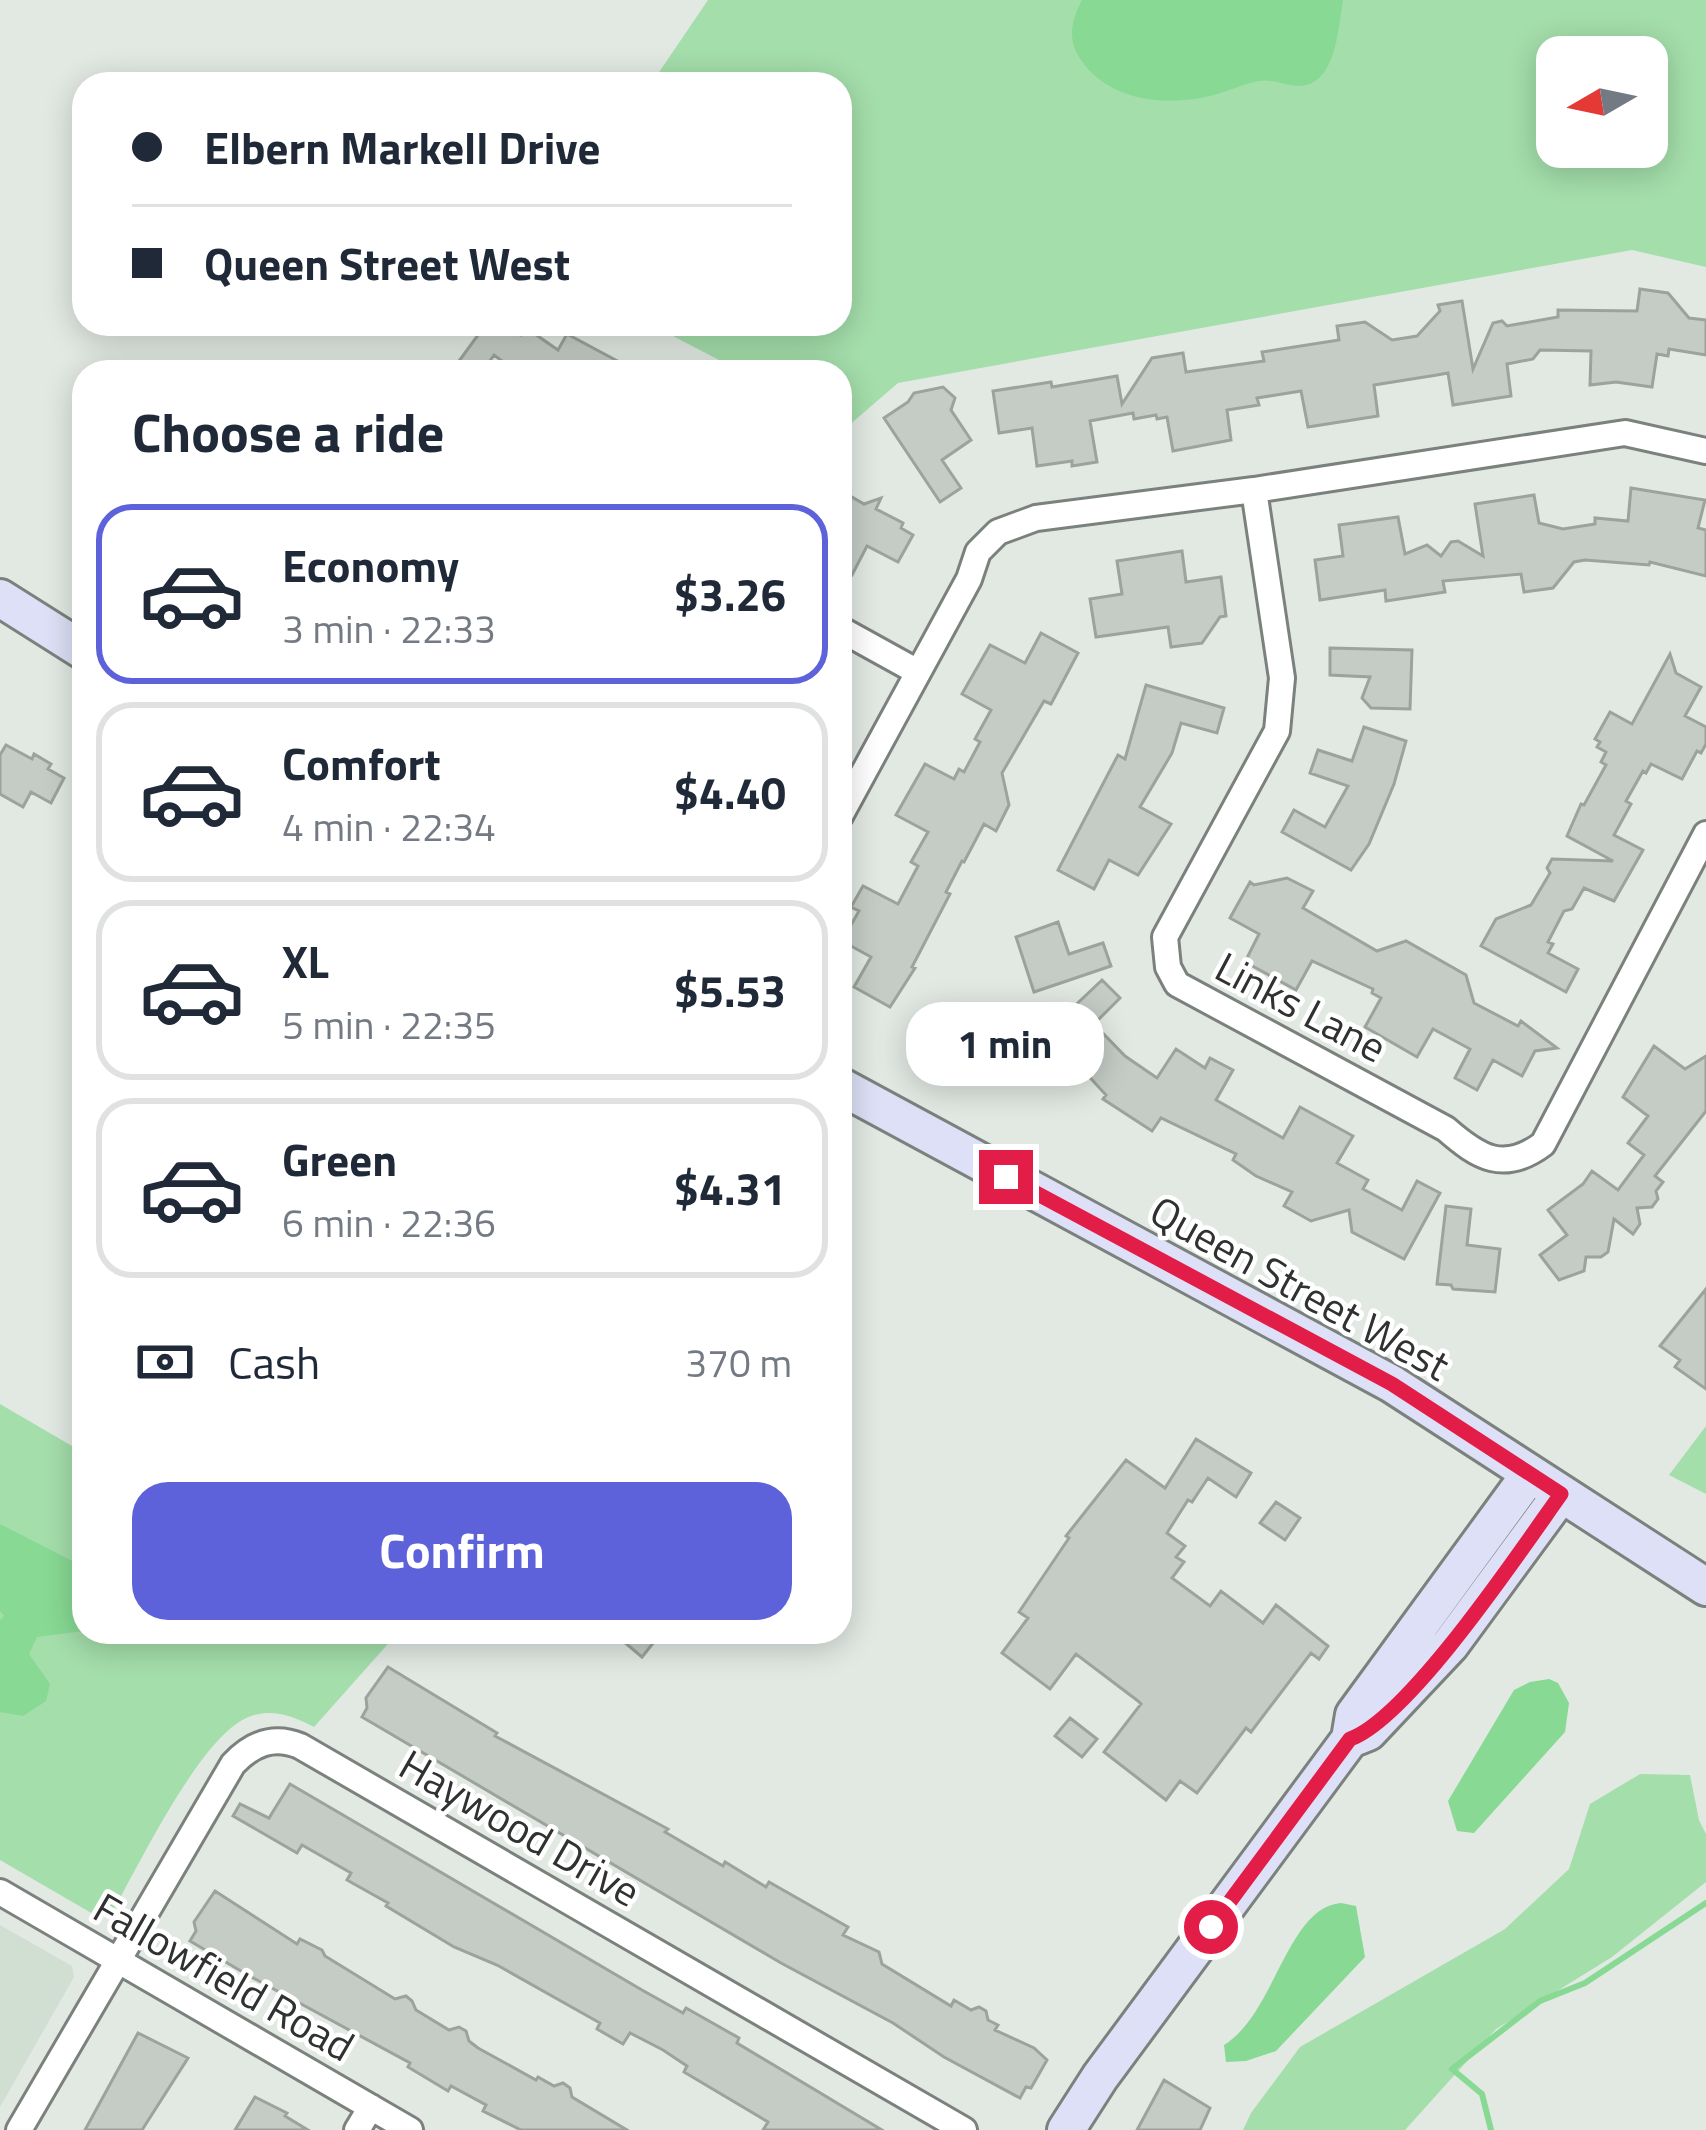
<!DOCTYPE html>
<html lang="en">
<head>
<meta charset="utf-8">
<style>
  :root { --surface:#fff; --page:#f2f2f3; --text:#1f2937; --muted:#747a83; --line:#e0e1e3; --accent:#5d62da }
  body { margin:0; font-family:"Titillium Web",sans-serif; background:var(--page); color:var(--text); height:100vh; display:flex; flex-direction:column; font-size:45px; white-space:nowrap }
  * { box-sizing:border-box; margin:0 }
  p { font-size:39px; color:var(--muted) }
  .icon { flex:none; width:66px; height:66px; fill:none; stroke:currentColor; stroke-width:2; stroke-linecap:round; stroke-linejoin:round }
  .map { position:relative; flex:1; overflow:hidden }
  .details { position:absolute; left:72px; top:360px; width:780px; height:1284px; display:flex; flex-direction:column; background:var(--surface); border-radius:36px; box-shadow:0 6px 30px #0003 }
  .details>* { flex:none }
  .banner { position:absolute; left:72px; top:72px; width:780px; height:264px; border-radius:36px; box-shadow:0 6px 30px #0003; display:grid; align-content:center; height:264px; padding:0 60px; background:var(--surface) }
  .needle { width:78px; rotate:261deg }
  .tools { position:absolute; left:1536px; top:36px; display:grid; gap:24px }
  .tools a { display:grid; place-items:center; width:132px; height:132px; border-radius:24px; background:var(--surface); box-shadow:0 6px 30px #0003; font-size:60px }
  .end { position:absolute; width:54px; height:54px; margin:-27px; border:15px solid #e11d48; background:#fff; box-shadow:0 0 0 6px #fff }
  .from { border-radius:50% }
  .bubble { position:absolute; height:84px; border-radius:36px; background:var(--surface); box-shadow:0 6px 30px #0003; font-size:39px; font-weight:700; line-height:84px; text-align:center }
  .banner b { display:flex; align-items:center; gap:42px; height:114px; font-size:45px }
  .banner b+b { border-top:3px solid var(--line) }
  .banner i { width:30px; height:30px; background:var(--text) }
  ul { padding:0; list-style:none }
  li { display:flex; align-items:center; gap:36px; height:180px; margin:0 24px 18px; padding:0 36px; border:6px solid var(--line); border-radius:36px }
  li div { flex:1 }
  li b { display:block; font-size:45px }
  li em { font-style:normal; font-weight:700 }
  li.current { border-color:var(--accent) }
  li>.icon { width:108px; height:108px; stroke-width:1.5 }
  h2 { padding:0 60px; font-size:54px; line-height:144px }
  .pay { display:flex; align-items:center; gap:30px; height:132px; padding:0 60px; font-size:45px }
  .pay p { margin-inline-start:auto }
  .action { display:flex; gap:24px; margin-top:auto; padding:24px 60px }
  .action a { flex:1; height:138px; border-radius:36px; background:var(--accent); color:#fff; font-size:48px; font-weight:700; line-height:138px; text-align:center }
  .map>svg:first-child { display:block }
  .built { fill:#d1ded2 }
  .green { fill:#a4deab; fill-rule:evenodd }
  .water { fill:#87d993 }
  .lines { fill:none; stroke-linecap:round; stroke-linejoin:round }
  .stream { stroke:#87d993; stroke-width:6 }
  .building { fill:#c5ccc6; stroke:#9ca29c; stroke-width:3 }
  .street-casing { stroke:#7b817c; stroke-width:30 }
  .secondary-casing { stroke:#7b817c; stroke-width:42 }
  .street { stroke:#fff; stroke-width:24 }
  .secondary { stroke:#dde0f6; stroke-width:36 }
  .route { stroke:#e11d48; stroke-width:15 }
  .labels { text-anchor:middle; stroke-width:9; stroke-linejoin:round; paint-order:stroke }
  .street-label { font-size:42px; fill:#2f3230; stroke:#fff }
</style>
</head>
<body>
<div class="map">
<svg width="1706" height="2130" viewBox="0 0 1706 2130">
  <rect width="100%" height="100%" fill="#e2e9e3"/>
  <path class="built" d="M0,1925l72,41 2,11 -74,130z"/>
  <path class="green" d="M708,0h998v267l-74,-17 -734,133 -51,44 -7,-4v-51h-98l-92,-48h190v-240h-189zM1557,57h90v90h-90z
    M0,1404l84,49v179h304l7,4 -81,91c-19,-10 -40,-19 -63,-11 -50,17 -112,150 -140,198l-11,4 -100,-58z
    M1706,1426v68l-37,-19z
    M1640,1774l50,1 9,45 7,14v48l-94,75 -116,72 -91,101h-162l8,-17 49,-66 205,-118 64,-60 21,-65z"/>
  <path class="water" d="M1082,0h261c-4,23 -6,62 -24,78 -21,18 -39,-1 -61,3 -15,3 -29,10 -44,14 -47,12 -104,7 -133,-35 -14,-20 -10,-39 1,-60z
    M0,1524l84,43v64l-47,6 -8,17 21,30 -4,17 -23,15 -23,-4v-92l4,-4 -4,-5z
    M1549,1679l9,4 11,20 -4,29 -91,101 -17,-2 -9,-30 66,-111 16,-8z
    M1341,1903l15,3 9,51 -89,94 -30,10 -20,1 -2,-17c51,-31 63,-138 117,-142z"/>
  <g class="lines">
    <path class="stream" d="M1491,2130l-9,-36 -30,-25 88,-68 45,-18 121,-80"/>
  </g>
  <path class="building" d="M1640,289l28,4 21,25 17,2v35l-37,-6 -1,7 -11,-2 -5,33 -36,-5 -26,3 1,-34 -51,-1 -7,9 -26,5 4,32 -58,9 -5,-32 -11,2 -63,10 4,31 -70,11 -7,-36 -44,7 2,7 -32,5 4,30 -58,11 -6,-34 -10,2 -1,-4 -22,4 -1,-6 -43,8 7,41 -25,4v-5l-35,5 -5,-38 -33,5 -6,-42 58,-9 1,5 65,-11 5,28 30,-46 31,-5 3,19 78,-11 -2,-9 77,-12 -2,-14 28,-4 27,18 25,-4 23,-25 -2,-6 24,-4 11,68 20,-46 9,-2 5,5 51,-9v-7l79,1z
    M486,324h20l15,11 11,-3 26,18 9,-16 71,38h-121l-23,-17 -12,17h-31z
    M943,387l12,11 -4,12 20,30 -29,20 19,28 -21,14 -56,-84 24,-16 6,-9z
    M1631,488l74,12 -7,28 8,2v46l-56,-14 -1,3 -64,-5 -11,2 -21,26 -29,4 -3,-18 -78,7 2,11 -59,9 -1,-11 -65,10 -5,-40 28,-4 -4,-31 59,-8 7,37 22,-9 14,11 10,-14 7,-1 25,15 -8,-52 59,-9 5,28 24,6 32,-5v-6l33,3z
    M840,490l24,14 17,-6 -5,11 27,14 -2,5 12,7 -15,27 -31,-16 -15,29 -12,-6z
    M1182,551l4,31 35,-5 5,39 -6,1 -18,26 -31,4 -3,-20 -72,10 -6,-38 32,-5 -5,-33z
    M1041,633l37,20 -27,51 -7,-3 -42,72 7,32 -13,26 -12,-7 -20,38 -2,-1 -16,31 4,2 -38,73 3,1 -25,39 -36,-20 17,-30 -29,-16 17,-30 -8,-4 12,-21 35,18 20,-38 -7,-4 17,-30 -32,-17 29,-51 29,15 5,-10 5,3 16,-30 -5,-3 16,-29 -29,-16 28,-49 35,18z
    M1330,648l82,2 -2,59 -39,-1 -9,-10 8,-21 -40,-2z
    M1670,654l6,19 25,14 -16,29 21,11v17l-5,9 -4,-2 -15,28 -31,-15 -5,9 -3,-2 -17,30 5,3 -17,31 29,15 -29,51 -30,-13 -12,21 -8,2 -16,31 5,2 -5,9 30,16 -12,23 -85,-46 15,-27 35,-14 19,-32 -3,-5 5,-9 61,2 -46,-25 14,-32 3,1 22,-40 -5,-3 5,-10 -9,-5 3,-5 -5,-3 15,-27 22,12z
    M1146,685l78,23 -7,25 -36,-10 -9,30 -32,54 31,17 -33,51 -29,-15 -15,29 -36,-19 60,-115 7,4z
    M1364,727l42,14 -12,43 -25,60 -18,26 -69,-38 12,-22 31,17 23,-41 -38,-13 8,-23 34,11z
    M6,745l26,14 2,-5 17,10 -3,5 16,9 -13,25 -20,-11 -8,15 -23,-13v-39z
    M1287,878l26,13 -10,17 74,43 29,-10 60,34 8,28 44,23 3,-5 36,27 -22,3 -13,25 -29,-16 -16,30 -22,-12 15,-29 -37,-20 -16,28 -52,-30 16,-29 -9,-5 1,-4 -61,-28 -16,29 -51,-28 14,-28 -29,-16 20,-36 4,3z
    M1058,922l11,32 34,-11 8,23 -77,26 -18,-55z
    M1102,980l18,18 -26,26 31,32 32,22 19,-29 29,19 5,-10 23,12 -17,30 67,38 17,-31 53,29 -16,27 31,17 -5,9 39,21 15,-29 23,12 -36,66 -52,-27 -3,-22 -38,11 -27,-15 8,-14 -36,-16 -23,-16 3,-6 -75,-36 -9,13 -49,-32 3,-4 -35,-38 -5,5 -21,-28z
    M1654,1046l31,23 21,-13v55l-51,65 8,6 -7,9 2,8 -6,8 -15,1 3,16 -7,10 -19,-15 -6,33 -7,5h-15l-2,14 -25,9 -19,-25 27,-20 -19,-25 35,-26 9,-13 26,19 26,-35 -16,-12 20,-27 -25,-19z
    M1446,1206l25,3 -4,36 33,4 -5,43 -42,-3 -2,-4 -14,-1z
    M1706,1289v100l-31,-22 5,-7 -20,-14z
    M1196,1439l55,34 -15,24 -28,-19 -16,24 -4,-2 -21,33 18,13 -9,11 8,5 -12,16 38,28 11,-15 42,32 13,-18 52,41 -9,13 -8,-6 -60,79 -5,-4 -49,65 -17,-12 -14,19 -62,-48 37,-48 -3,-3 -62,-47 -26,35 -48,-36 26,-35 -9,-6 50,-74 -3,-2 60,-76 39,28z
    M1276,1502l24,16 -15,22 -25,-17z
    M631,1632h31l-20,25 -19,-16z
    M388,1667l109,66 -2,3 173,93 -3,3 58,34 2,-4 41,25 3,-5 79,45 -5,8 36,17 3,12 69,42 3,-6 17,10 8,-3 7,4 2,9 10,5 -3,5 39,18 13,12 -16,28 -5,-1 -6,11 -76,-41 -51,-34 -112,-60 -419,-246 5,-9 -1,-10z
    M1070,1718l27,21 -15,18 -27,-21z
    M290,1784l352,206 41,23 3,-5 53,30 -2,5 145,87h-119l5,-8 -84,-50 3,-6 -24,-16 -33,-17 -7,11 -26,-15 3,-6 -103,-58 -43,-18 -68,-41 2,-3 -41,-23 4,-7 -49,-28 -5,8 -64,-37 7,-12 29,14z
    M215,1891l82,53 3,-5 22,11 3,6 70,43 11,-3 6,5 4,9 33,20 10,-3 7,4 3,10 9,7 58,32 2,-3 16,9 9,-3 7,5 2,9 55,33h-106l-38,-19 3,-6 -35,-19 -3,5 -40,-24 2,-4 -164,-89 -56,-33 6,-10 -2,-9z
    M138,2033l50,25 -46,72h-57z
    M1164,2080l46,28 -10,22h-63z
    M255,2097l32,16 -2,3 23,14h-73z"/>
  <g class="lines">
    <g class="street-casing">
      <path id="street" d="M1254,490l28,188 -5,53 -112,206 3,30 9,17 269,145c33,29 58,44 97,15l163,-310
        M840,629l76,42
        M840,816l129,-237 9,-27 20,-20 38,-14 218,-28 371,-57 81,18
        M0,1892l410,238
        M19,2130l214,-366c19,-20 40,-29 67,-18l664,384
        M357,2130l14,-23"/>
    </g>
    <g class="secondary-casing">
      <path id="secondary" d="M0,598l84,53
        M840,1086l552,298 314,203
        M1353,1738l15,-6 82,-87 111,-151
        M1066,2130l34,-53 250,-338 4,-24 176,-241"/>
    </g>
    <use href="#street" class="street"/>
    <use href="#secondary" class="secondary"/>
  </g>
  <g class="lines">
    <path class="route" d="M1006,1177l386,207 169,110c-40,56 -152,224 -211,245l-139,188"/>
  </g>
  <g class="labels">
    <g class="street-label">
      <text transform="translate(1301 1007) rotate(28)" y="15">Links Lane</text>
      <text transform="translate(1300 1288) rotate(29)" y="15">Queen Street West</text>
      <text transform="translate(520 1828) rotate(30)" y="15">Haywood Drive</text>
      <text transform="translate(224 1977) rotate(30)" y="15">Fallowfield Road</text>
    </g>
  </g>
</svg>
<div class="tools">
<a><svg class="needle" viewBox="-14 -14 28 28"><path d="M0-13l5 13h-10z" fill="#e53935"/><path d="M0 13l5-13h-10z" fill="#747a83"/></svg></a>
</div>
<i class="end from" style="left:1211px;top:1927px"></i>
<i class="end" style="left:1006px;top:1177px"></i>
<div class="bubble" style="left:906px;top:1002px;width:198px">1 min</div>
<div class="banner">
<b><i class="from"></i>Elbern Markell Drive</b>
<b><i></i>Queen Street West</b>
</div>
<section class="details">
<h2>Choose a ride</h2>
<ul>
<li class="current"><svg class="icon" aria-label="car" viewBox="0 0 24 24"><path d="M5 17H2v-5l4-1 3-4h7l3 4 3 1v5h-3M9 17h6M6 11h13"/><circle cx="7" cy="17" r="2"/><circle cx="17" cy="17" r="2"/></svg><div><b>Economy</b><p>3 min · 22:33</p></div><em>$3.26</em></li>
<li><svg class="icon" aria-label="car" viewBox="0 0 24 24"><path d="M5 17H2v-5l4-1 3-4h7l3 4 3 1v5h-3M9 17h6M6 11h13"/><circle cx="7" cy="17" r="2"/><circle cx="17" cy="17" r="2"/></svg><div><b>Comfort</b><p>4 min · 22:34</p></div><em>$4.40</em></li>
<li><svg class="icon" aria-label="car" viewBox="0 0 24 24"><path d="M5 17H2v-5l4-1 3-4h7l3 4 3 1v5h-3M9 17h6M6 11h13"/><circle cx="7" cy="17" r="2"/><circle cx="17" cy="17" r="2"/></svg><div><b>XL</b><p>5 min · 22:35</p></div><em>$5.53</em></li>
<li><svg class="icon" aria-label="car" viewBox="0 0 24 24"><path d="M5 17H2v-5l4-1 3-4h7l3 4 3 1v5h-3M9 17h6M6 11h13"/><circle cx="7" cy="17" r="2"/><circle cx="17" cy="17" r="2"/></svg><div><b>Green</b><p>6 min · 22:36</p></div><em>$4.31</em></li>
</ul>
<div class="pay"><svg class="icon" aria-label="cash" viewBox="0 0 24 24"><path d="M3 7h18v10H3z"/><circle cx="12" cy="12" r="2"/></svg>Cash<p>370 m</p></div>
<div class="action"><a>Confirm</a></div>
</section>
</div>
</body>
</html>
